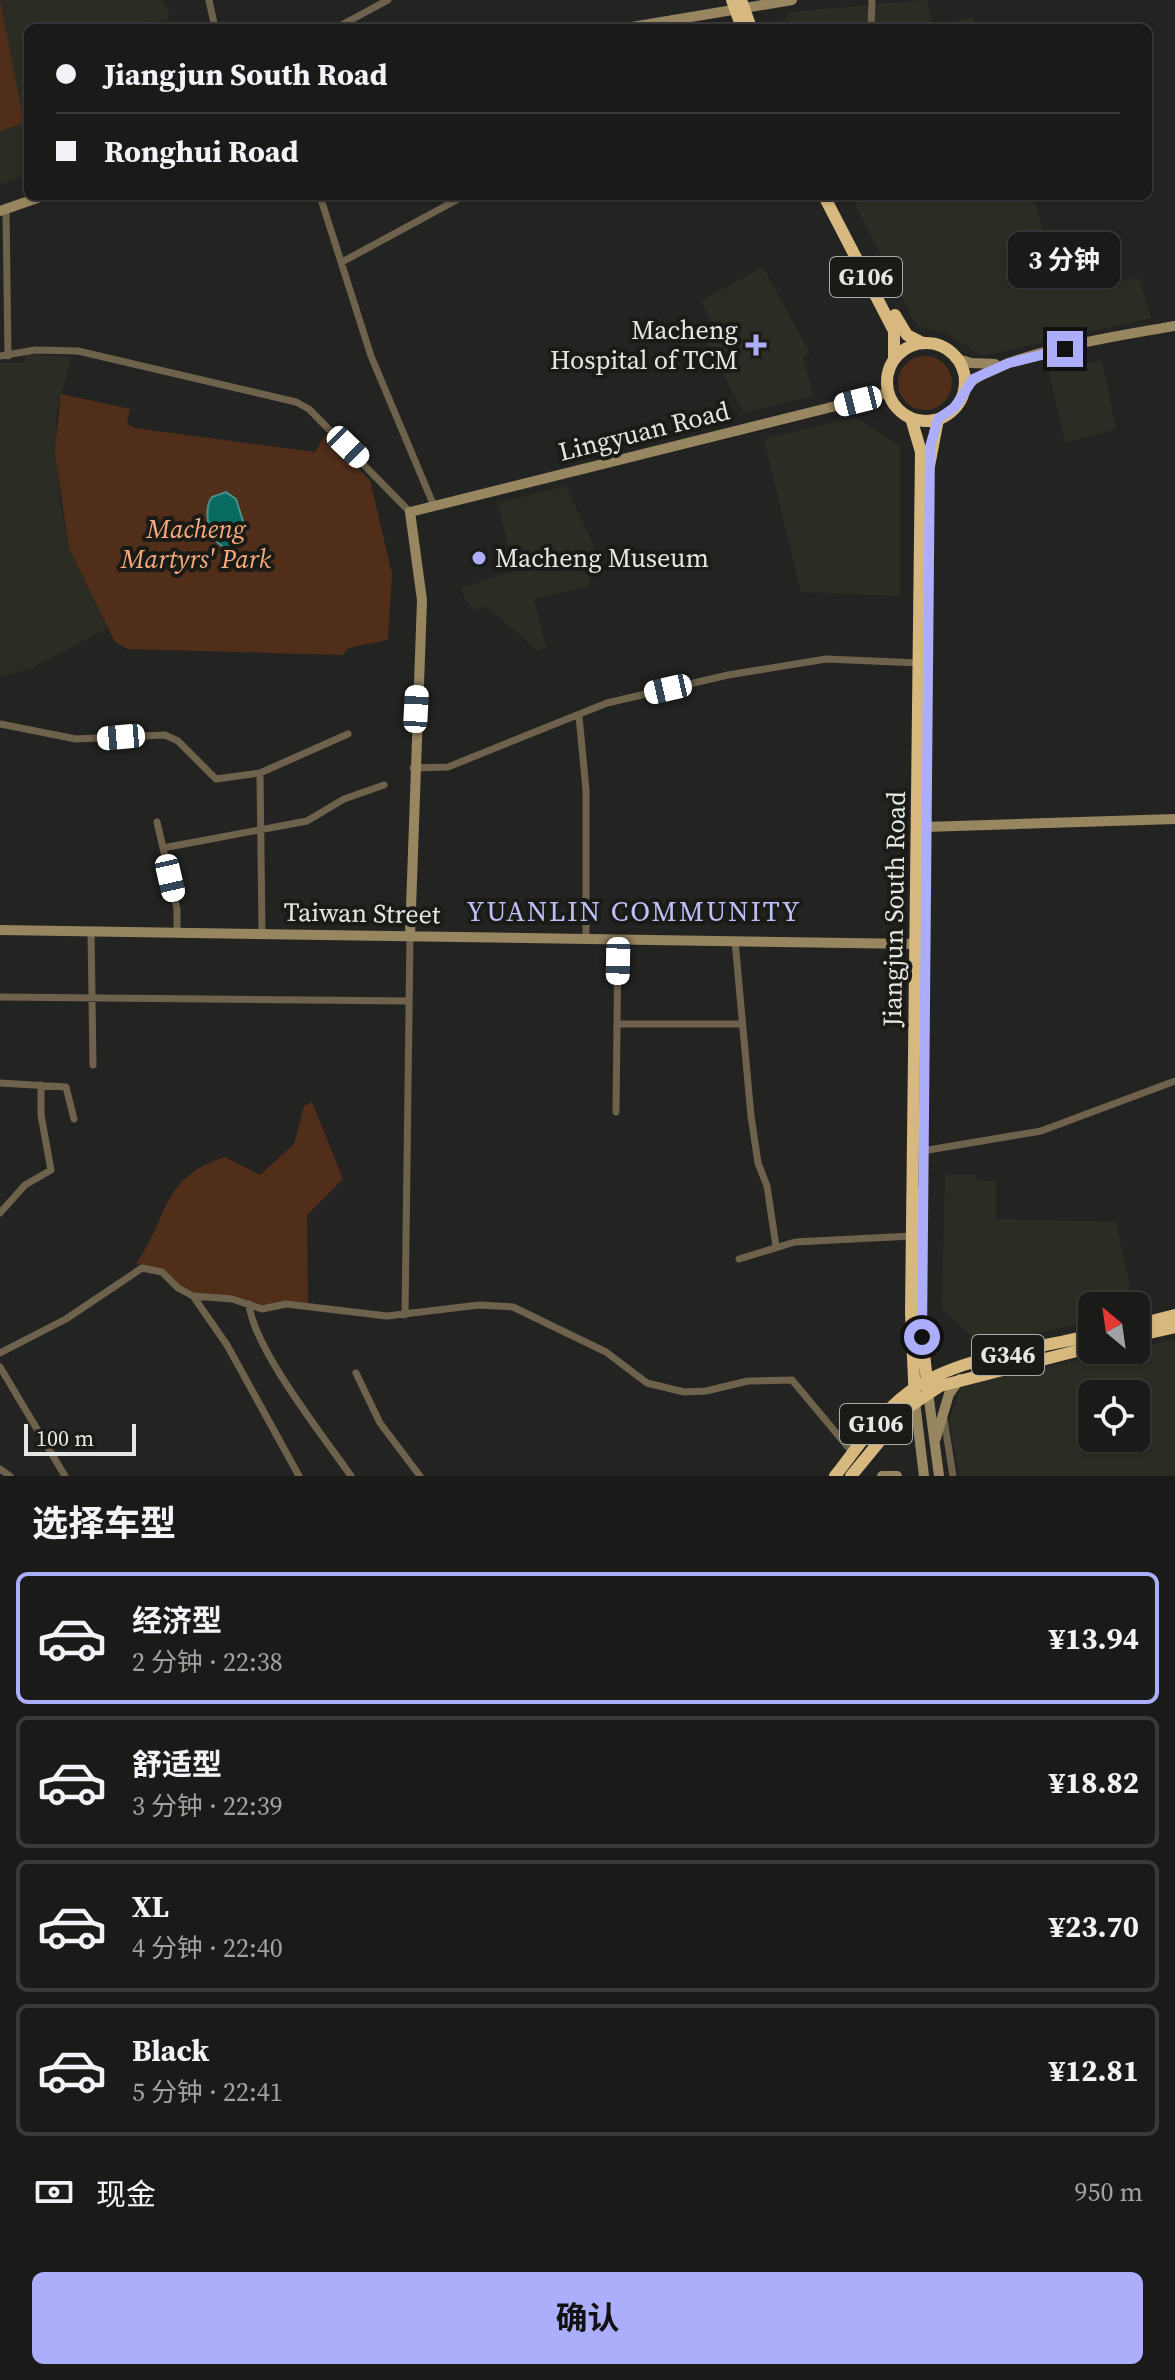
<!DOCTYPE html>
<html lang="zh">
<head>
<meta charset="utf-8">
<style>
  :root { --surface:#1a1b19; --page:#272826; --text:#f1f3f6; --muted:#9fa1a2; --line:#383938; --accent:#adaefb }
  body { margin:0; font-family:"Source Serif 4","Noto Sans SC",serif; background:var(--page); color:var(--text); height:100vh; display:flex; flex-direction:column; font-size:30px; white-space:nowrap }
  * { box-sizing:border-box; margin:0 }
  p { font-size:26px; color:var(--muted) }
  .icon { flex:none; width:44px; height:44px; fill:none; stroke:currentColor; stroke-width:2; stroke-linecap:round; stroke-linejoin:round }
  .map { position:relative; height:1476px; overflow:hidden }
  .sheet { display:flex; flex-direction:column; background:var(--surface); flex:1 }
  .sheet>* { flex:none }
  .banner { position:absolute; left:24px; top:24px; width:1128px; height:176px; border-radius:12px; box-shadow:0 2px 6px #0004,0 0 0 2px var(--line); display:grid; align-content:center; height:176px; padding:0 32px; background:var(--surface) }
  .needle { width:52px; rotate:331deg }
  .buttons { position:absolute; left:1078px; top:1292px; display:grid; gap:16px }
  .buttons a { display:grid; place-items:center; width:72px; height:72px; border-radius:12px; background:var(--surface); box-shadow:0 2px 6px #0004,0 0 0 2px var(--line); font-size:40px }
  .scale { position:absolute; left:24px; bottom:20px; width:112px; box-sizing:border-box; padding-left:8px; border:4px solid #e6e6e4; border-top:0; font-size:22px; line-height:28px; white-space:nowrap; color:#e6e6e4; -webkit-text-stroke:6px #1a1b17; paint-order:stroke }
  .end { position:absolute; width:36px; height:36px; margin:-18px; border:10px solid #adaefb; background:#111; box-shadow:0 0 0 4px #111 }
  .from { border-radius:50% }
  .bubble { position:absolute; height:56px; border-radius:12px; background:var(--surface); box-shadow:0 2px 6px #0004,0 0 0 2px var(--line); font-size:26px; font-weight:700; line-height:56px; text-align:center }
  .car { position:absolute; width:24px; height:48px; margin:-24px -12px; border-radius:10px; box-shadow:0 0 6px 2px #0007; background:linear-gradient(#fff 24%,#345 0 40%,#fff 0 76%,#345 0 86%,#fff 0) }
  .banner b { display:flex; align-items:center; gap:28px; height:76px; font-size:30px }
  .banner b+b { border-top:2px solid var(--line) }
  .banner i { width:20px; height:20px; background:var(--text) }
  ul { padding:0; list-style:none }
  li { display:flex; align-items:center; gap:24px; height:132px; margin:0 16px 12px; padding:0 16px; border:4px solid var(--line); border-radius:12px }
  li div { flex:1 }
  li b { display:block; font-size:30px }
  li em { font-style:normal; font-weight:700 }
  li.on { border-color:var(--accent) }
  li>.icon { width:72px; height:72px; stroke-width:1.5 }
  h2 { padding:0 32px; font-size:36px; line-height:96px }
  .pay { display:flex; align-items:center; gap:20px; height:88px; padding:0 32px; font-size:30px }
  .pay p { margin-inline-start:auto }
  .primary-button { display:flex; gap:16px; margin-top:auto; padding:16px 32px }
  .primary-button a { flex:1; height:92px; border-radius:12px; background:var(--accent); color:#111; font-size:32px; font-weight:700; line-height:92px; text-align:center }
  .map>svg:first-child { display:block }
  .built { fill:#2b2d24; fill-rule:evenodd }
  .green { fill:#502e1a }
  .water { fill:#096c62; stroke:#4b9189; stroke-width:2 }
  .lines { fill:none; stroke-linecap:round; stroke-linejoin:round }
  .street { stroke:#6e624c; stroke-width:7 }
  .secondary { stroke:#988661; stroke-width:10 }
  .highway { stroke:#d7b97f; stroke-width:12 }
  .route { stroke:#adaefb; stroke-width:10 }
  .poi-dot { fill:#adaefb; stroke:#1a1b17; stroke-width:3 }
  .labels { text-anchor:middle; stroke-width:8; stroke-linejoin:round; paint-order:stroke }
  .shield { fill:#1a1b17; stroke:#a9a9a6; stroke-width:2 }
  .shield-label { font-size:24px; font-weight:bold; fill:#e6e6e4 }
  .poi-label { font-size:26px; fill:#e6e6e4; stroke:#1a1b17; text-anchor:end }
  .street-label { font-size:26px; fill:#e6e6e4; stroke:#1a1b17 }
  .park-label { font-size:26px; font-style:italic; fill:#faaa7c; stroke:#1a1b17 }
  .neighbourhood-label { font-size:28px; letter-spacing:2px; fill:#bebff9; stroke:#1a1b17 }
</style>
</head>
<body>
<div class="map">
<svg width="1175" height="1476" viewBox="0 0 1175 1476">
  <rect width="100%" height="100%" fill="#232421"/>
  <path class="built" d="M0,0h161l8,9 -1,12 -140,7v147l-28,9z
    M927,0l6,28 40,-11 3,11h-101v-24z
    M869,5l1,23h-94l15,-16z
    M851,196h182l16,58 26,-3 8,34 56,-7 12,40 -169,38 -35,-23 -29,-7 -4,-5z
    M763,267l47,86 -7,4 10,39 -69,17 -42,-78 13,-8 -14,-26z
    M26,354l45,3 -15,59 4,87 9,45 39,80 -76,40 -32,9v-314h23z
    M1102,360l14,69 -51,14 -16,-72z
    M855,417l45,29v150l-99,-4 -37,-153z
    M566,486l37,80 -16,4 3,16 -56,13 12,49 -9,2 -51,-44 -11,4 -10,-10 -4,-12 53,-17 -16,-68z
    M945,1175h32v6h19v38l120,3 18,84h-42v14l-110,27 -40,-38z
    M1175,1339v137h-216l-10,-56 12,-34zM1092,1394h44v44h-44z"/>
  <path class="green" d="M0,0l24,123 -24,8z
    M898 383a27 27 0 1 1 54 0a27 27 0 1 1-54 0Z
    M61,394l69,15 -3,14 7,5 181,24 10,-17 45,45 22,94 -4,66 -40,8 -5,7 -215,-6 -13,-7 -46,-94 -14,-96z
    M312,1102l31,77 -36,36 1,90 -43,2 -71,-13c-27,-10 -23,-26 -58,-30 34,-49 24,-86 89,-107l35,18 34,-31 10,-38z"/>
  <path class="water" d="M226,492l10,7 10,32 -7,13 -13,4c-17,-6 -24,-38 -14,-51z"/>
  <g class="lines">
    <path class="street" d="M209,0l6,28
      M336,28l52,-28
      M871,28l1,-28
      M320,196l51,160 63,150
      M6,209l2,147
      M342,262l122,-66
      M0,356l35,-6 43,1 218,51 13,7 101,103
      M579,716l7,74v149
      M0,724l76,15 89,-4 13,6 38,38 44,-6 88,-39
      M413,768l35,-1 159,-64 121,-28 98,-16 93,4
      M260,773l2,160
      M157,822l20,87v23
      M163,848l144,-27 37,-22 40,-14
      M91,931l2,134
      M735,941l16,175 7,47 9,23 9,60
      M0,997l409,4
      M617,1024h124
      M0,1083l66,4 8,32
      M616,1112l2,-173
      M922,1151l119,-20 134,-50
      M0,1213l25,-28 26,-15 -10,-55v-30
      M739,1259l56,-17 117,-6
      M193,1296l34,49 72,131
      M249,1304c4,44 75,133 102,172
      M405,1315l5,-379
      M0,1353l66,-34 76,-51 20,4 16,16 15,8 39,3 30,10 24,-5 101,12 92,-11 34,2 93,45 41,31 37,9 22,-1 42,-10 44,-1 61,73
      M0,1367l65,109
      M356,1373l24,50 40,53
      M944,1419l9,57
      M0,1469l10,7"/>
    <path class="secondary" d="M626,28l166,-28
      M0,211l43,-15
      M955,358l16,5 24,1
      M963,390c28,-36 165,-56 212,-64
      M925,827l250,-8
      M0,930l916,14
      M410,936l12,-336 -12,-88 478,-119
      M928,1392l11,84
      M915,1402l9,74
      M936,1438l13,-44 11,-15
      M882,1476h15"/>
    <path class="highway" d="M732,0l10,28
      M741,0l10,28
      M824,196l70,135v28
      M895,315l12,20 16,8
      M887 382a39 39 0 1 1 78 0a39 39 0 1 1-78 0Z
      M911,418l10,34 -10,861 4,89
      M929,466l9,-47
      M921,1192l-1,121 8,79
      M1136,1325l39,-10
      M1136,1336l39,-9
      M835,1476c23,-29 44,-62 74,-84 46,-35 127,-43 183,-57
      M851,1476l56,-68 33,-22 152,-39"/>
  </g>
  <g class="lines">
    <path class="route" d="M922,1337l8,-890 8,-28 17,-12 18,-28 36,-16 56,-14"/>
  </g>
  <g class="poi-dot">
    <path d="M752 333h8v8h8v8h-8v8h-8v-8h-8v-8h8z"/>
    <circle cx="479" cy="558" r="8"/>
  </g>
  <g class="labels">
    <g class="shield">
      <rect x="830" y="257" width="72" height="40" rx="6"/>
      <rect x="972" y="1335" width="72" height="40" rx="6"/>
      <rect x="840" y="1404" width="72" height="40" rx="6"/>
    </g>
    <g class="shield-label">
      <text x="866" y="285">G106</text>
      <text x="1008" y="1363">G346</text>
      <text x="876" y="1432">G106</text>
    </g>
    <g class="poi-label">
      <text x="738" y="339">Macheng<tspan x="738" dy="30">Hospital of TCM</tspan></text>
      <text x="495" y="567" text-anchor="start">Macheng Museum</text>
    </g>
    <g class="street-label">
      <text transform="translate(644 431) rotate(-14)" y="9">Lingyuan Road</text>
      <text transform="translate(894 909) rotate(-89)" y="9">Jiangjun South Road</text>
      <text transform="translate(362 913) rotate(1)" y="9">Taiwan Street</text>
    </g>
    <g class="park-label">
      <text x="196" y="538">Macheng<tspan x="196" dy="30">Martyrs' Park</tspan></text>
    </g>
    <g class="neighbourhood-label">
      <text x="634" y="921">YUANLIN COMMUNITY</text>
    </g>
  </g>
</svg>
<div class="buttons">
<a><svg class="needle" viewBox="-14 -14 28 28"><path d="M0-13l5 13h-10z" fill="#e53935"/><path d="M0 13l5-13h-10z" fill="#9fa1a2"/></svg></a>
<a><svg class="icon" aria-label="locate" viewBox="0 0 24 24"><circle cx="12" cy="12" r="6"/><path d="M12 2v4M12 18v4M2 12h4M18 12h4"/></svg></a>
</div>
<div class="scale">100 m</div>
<i class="end from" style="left:922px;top:1337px"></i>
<i class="end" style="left:1065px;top:349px"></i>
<div class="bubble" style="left:1008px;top:232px;width:112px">3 分钟</div>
<i class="car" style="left:858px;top:401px;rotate:256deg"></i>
<i class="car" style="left:348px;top:447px;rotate:134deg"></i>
<i class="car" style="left:668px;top:689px;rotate:257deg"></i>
<i class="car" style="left:416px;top:709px;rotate:3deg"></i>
<i class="car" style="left:121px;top:737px;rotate:265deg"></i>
<i class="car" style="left:170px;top:878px;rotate:167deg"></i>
<i class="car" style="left:618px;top:961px;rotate:181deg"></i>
<div class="banner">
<b><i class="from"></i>Jiangjun South Road</b>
<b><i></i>Ronghui Road</b>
</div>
</div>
<section class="sheet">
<h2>选择车型</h2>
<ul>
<li class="on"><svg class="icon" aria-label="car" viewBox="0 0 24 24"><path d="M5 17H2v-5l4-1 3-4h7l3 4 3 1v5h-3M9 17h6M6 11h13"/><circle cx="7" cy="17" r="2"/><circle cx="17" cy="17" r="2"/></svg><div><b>经济型</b><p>2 分钟 · 22:38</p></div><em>¥13.94</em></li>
<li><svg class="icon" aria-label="car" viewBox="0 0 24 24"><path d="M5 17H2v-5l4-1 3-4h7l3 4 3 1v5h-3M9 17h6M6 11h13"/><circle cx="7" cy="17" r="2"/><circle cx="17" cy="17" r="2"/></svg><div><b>舒适型</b><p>3 分钟 · 22:39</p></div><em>¥18.82</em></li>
<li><svg class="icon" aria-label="car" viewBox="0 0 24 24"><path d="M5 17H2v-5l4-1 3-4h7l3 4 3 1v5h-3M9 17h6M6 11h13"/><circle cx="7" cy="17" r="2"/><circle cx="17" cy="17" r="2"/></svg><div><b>XL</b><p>4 分钟 · 22:40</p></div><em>¥23.70</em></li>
<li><svg class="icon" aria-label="car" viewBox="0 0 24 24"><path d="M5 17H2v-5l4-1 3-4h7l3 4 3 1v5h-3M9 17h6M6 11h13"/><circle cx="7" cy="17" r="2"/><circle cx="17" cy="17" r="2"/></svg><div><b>Black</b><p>5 分钟 · 22:41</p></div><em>¥12.81</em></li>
</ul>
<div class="pay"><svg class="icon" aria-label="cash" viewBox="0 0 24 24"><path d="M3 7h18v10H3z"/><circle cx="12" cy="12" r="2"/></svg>现金<p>950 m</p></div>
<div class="primary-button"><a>确认</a></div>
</section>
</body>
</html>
